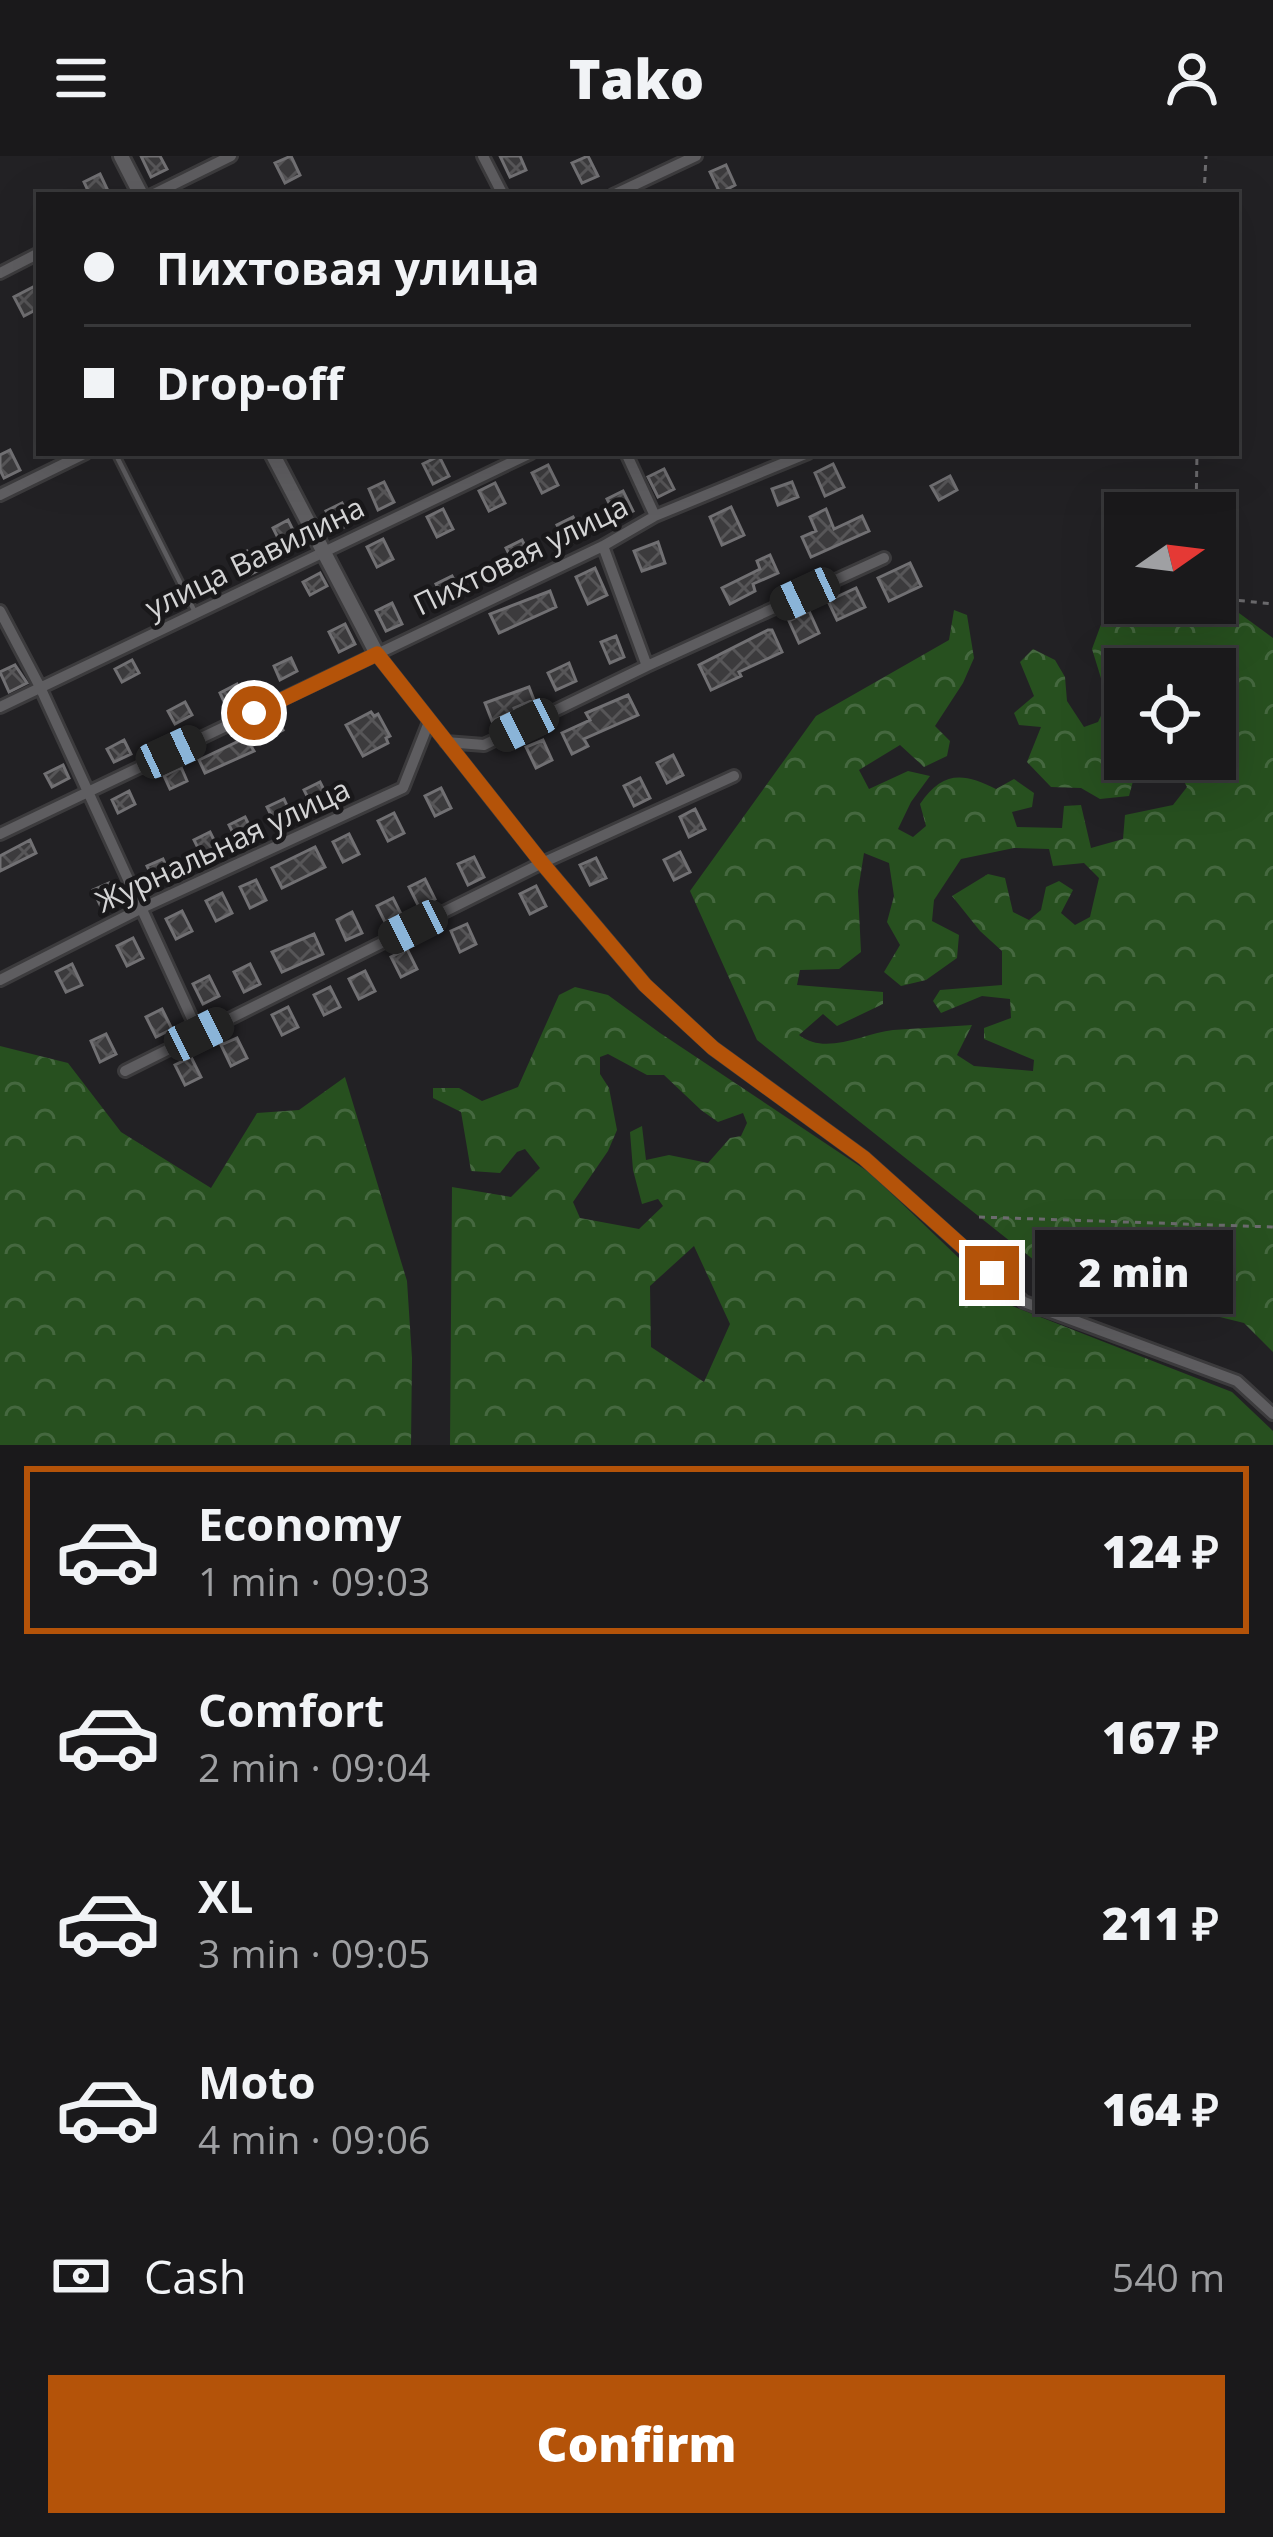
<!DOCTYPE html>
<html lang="en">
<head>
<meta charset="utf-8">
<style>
  :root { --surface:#1a191b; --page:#232224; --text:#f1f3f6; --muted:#9fa0a3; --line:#38383a; --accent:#b45309 }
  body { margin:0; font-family:"Open Sans",sans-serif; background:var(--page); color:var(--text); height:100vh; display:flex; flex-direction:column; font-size:45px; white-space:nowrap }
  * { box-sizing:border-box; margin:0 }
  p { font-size:39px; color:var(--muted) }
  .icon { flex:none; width:66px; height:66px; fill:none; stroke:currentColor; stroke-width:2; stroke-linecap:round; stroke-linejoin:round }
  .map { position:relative; height:1289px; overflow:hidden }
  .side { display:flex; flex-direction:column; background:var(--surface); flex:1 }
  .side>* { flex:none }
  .banner { position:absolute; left:36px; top:36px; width:1203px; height:264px; border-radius:0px; box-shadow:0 12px 48px #0002,0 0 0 3px var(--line); display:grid; align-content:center; height:264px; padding:0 48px; background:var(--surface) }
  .needle { width:78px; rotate:76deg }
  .tools { position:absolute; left:1104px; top:336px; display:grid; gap:24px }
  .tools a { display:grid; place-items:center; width:132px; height:132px; border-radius:0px; background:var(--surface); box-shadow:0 12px 48px #0002,0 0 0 3px var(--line); font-size:60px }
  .end { position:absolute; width:54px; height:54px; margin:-27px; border:15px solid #b45309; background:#fff; box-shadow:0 0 0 6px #fff }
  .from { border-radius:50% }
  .bubble { position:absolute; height:84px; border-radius:0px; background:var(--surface); box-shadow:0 12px 48px #0002,0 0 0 3px var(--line); font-size:39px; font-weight:800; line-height:84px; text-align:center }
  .car { position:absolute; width:36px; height:72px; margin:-36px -18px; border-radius:15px; box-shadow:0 0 9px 3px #0007; background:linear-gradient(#222 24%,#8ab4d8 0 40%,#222 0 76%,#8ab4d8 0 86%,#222 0) }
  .banner b { display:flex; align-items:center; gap:42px; height:114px; font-size:45px }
  .banner b+b { border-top:3px solid var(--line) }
  .banner i { width:30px; height:30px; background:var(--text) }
  ul { padding:21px 0 0; list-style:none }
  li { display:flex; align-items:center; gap:36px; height:168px; margin:0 24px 18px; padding:0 24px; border:6px solid transparent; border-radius:0px }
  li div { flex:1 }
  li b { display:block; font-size:45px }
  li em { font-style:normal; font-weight:800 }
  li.on { border-color:var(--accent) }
  li>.icon { width:108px; height:108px; stroke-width:1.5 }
  .pay { display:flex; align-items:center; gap:30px; height:132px; padding:0 48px; font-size:45px }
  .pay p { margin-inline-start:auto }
  .primary-button { display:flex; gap:24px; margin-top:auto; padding:24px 48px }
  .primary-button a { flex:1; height:138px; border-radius:0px; background:var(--accent); color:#fff; font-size:48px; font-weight:800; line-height:138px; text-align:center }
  header { display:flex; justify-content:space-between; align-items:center; height:156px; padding:0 48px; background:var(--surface); font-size:54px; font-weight:800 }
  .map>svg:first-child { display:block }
  .forest { fill:url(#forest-crowns); fill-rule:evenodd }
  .building { fill:url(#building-cross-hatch); stroke:#717073; stroke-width:3 }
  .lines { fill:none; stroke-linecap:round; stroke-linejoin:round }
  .service-casing { stroke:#3c3b3d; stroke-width:10 }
  .minor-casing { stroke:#3c3b3d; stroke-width:16 }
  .tertiary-casing { stroke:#3c3b3d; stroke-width:20 }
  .path { stroke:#6c6b6e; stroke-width:3; stroke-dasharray:6 6; stroke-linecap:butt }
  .service { stroke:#5e5d60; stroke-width:4.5 }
  .minor { stroke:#5e5d60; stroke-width:10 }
  .tertiary { stroke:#5e5d60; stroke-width:14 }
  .route { stroke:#b45309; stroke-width:15 }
  .labels { text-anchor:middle; stroke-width:9; stroke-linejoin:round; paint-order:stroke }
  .street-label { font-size:30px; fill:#d4d4d5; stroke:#19181a }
</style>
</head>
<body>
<header><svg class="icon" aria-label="menu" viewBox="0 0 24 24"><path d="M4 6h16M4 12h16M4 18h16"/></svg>Tako<svg class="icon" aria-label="person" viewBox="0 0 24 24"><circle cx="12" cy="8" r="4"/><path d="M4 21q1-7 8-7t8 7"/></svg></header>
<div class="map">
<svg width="1273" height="1289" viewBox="0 0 1273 1289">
  <defs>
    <pattern id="forest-crowns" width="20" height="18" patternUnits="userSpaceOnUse" patternTransform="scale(3)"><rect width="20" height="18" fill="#27501f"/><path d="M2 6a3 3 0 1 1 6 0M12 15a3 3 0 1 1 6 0" fill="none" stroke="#45683f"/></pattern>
    <pattern id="building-cross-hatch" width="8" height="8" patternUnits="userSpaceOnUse" patternTransform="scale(3)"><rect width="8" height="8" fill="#3c3b3d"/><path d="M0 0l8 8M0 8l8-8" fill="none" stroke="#575658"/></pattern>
  </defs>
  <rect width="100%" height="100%" fill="#222124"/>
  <path class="forest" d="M1118,422l7,2v23l99,-1 49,36v714l-29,-29 -190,-47 -297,-236 -67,-149 126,-175 133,-76 5,-30 13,5 7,43 -11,25 -28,43 15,15 -3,15 -23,11 -24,-22 -41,25 10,19 39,-18 22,5 -19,26 -13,27 15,8 13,-11 -6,-22c22,-33 43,-32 76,-15l18,-10 20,14 -2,14 -20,5 5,15 45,1 2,-22 17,-1 10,43 32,-9 2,-24 48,-10 14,-18 -15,-28h43v-90h-90v90h14l-10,37 -29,3 -19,-11 -30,-1 -24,-25 14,-35 -22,-2 -5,-12 20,-17 -14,-34 13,-13 22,11 10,17 2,24 17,26 14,-5 10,-21 -16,-52zM1014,692l35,1 4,17 31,-3 15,15 -9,39 -15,8 -14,-12 12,-23 -14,-9 -13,6 -5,23 -12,10 -16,-8 -8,-34 -17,-4 -36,22 28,35 22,20v34l-62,5 -7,11 8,12 41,-17 28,3 1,19 -27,10v11l50,21 -1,11 -59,-5 -17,-11 15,-30c-26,2 -52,3 -79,5 -29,3 -67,26 -94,5l24,-21 14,12 46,-22v-12l-86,-7 3,-15 39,-1 22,-17 -3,-61 6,-38 25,10 5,33 -7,26 13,23 -16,27 17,14 25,-6 31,-22 2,-23 -27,-14 2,-21 27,-41z
    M575,831l33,8 52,38 210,140 137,131 225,88 41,39v14h-823l2,-258 59,10 29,-29 -15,-19 -8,3 -17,21 -29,-2 -10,-59 -28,-14v-10h26l23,13 36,-14 41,-92zM608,898l39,21h17l37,35 17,12 25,-9 4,10 -6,13 -11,2 -22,25 -39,-8 -23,5 -4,-34 -12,6 3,38 9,34 16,-5 5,7 -24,23 -59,-11 -7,-16 35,-51 9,-21 -8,-42 -9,-14v-17zM694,1090l36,78 -26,58 -53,-35 -1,-61z
    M0,890l68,17 53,69 90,56 46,-75 42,-3 46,-33 62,204 5,77 -1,87h-411z"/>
  <path class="building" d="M141,0h19l7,13 -16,8z
    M291,0l9,19 -15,8 -10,-20z
    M500,0h20l6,14 -16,7z
    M588,0l10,20 -16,7 -10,-20z
    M726,9l9,20 -15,8 -10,-21z
    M100,18l10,21h-20l-6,-13z
    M39,128v24l-15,8 -10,-19z
    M10,294l10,20 -16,8 -4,-8v-15z
    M439,300l10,20 -16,8 -10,-20z
    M833,308l11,23 -19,9 -10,-23z
    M548,309l10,20 -16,8 -10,-20z
    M664,313l10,20 -16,8 -10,-20z
    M950,320l7,14 -18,10 -8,-14z
    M384,326l10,20 -16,8 -9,-21z
    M792,326l6,15 -20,8 -6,-16z
    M495,327l10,20 -16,8 -10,-20z
    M623,335l10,20 -16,8 -10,-20z
    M342,347l10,20 -16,8 -10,-20z
    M731,351l13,28 -22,10 -12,-28z
    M443,353l10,20 -16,8 -10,-20z
    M826,353l8,20 28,-13 7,15 -58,26 -9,-20 14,-6 -6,-14z
    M573,361l10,20 -16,8 -10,-20z
    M288,364l10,20 -15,8 -10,-20z
    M383,383l10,20 -16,8 -10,-20z
    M522,384l10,20 -16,8 -10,-20z
    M658,386l7,21 -23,8 -8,-20z
    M247,395l10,20 -16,8 -10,-20z
    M770,399l8,18 -25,11 2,7 -25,13 -8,-16 38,-19 -3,-8z
    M910,407l11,23 -32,15 -11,-23z
    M595,412l12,27 -19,9 -12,-27z
    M320,417l7,13 -17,9 -7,-13z
    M452,420l10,20 -16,8 -10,-20z
    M856,432l9,19 -28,13 -9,-19z
    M550,435l6,16 -57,26 -9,-19z
    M392,447l10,21 -16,7 -10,-20z
    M809,455l10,22 -20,10 -10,-22z
    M345,468l10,20 -16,8 -10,-20z
    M768,474h4l10,22 -43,20 2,4 -30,14 -12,-25z
    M616,480l8,21 -14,6 -9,-21z
    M291,502l6,13 -17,9 -6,-14z
    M132,504l7,13 -17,9 -7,-13z
    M569,507l7,18 -20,9 -8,-17z
    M15,509l12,18 -18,9 -9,-20z
    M237,528l6,14 -17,8 -6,-13z
    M529,531l5,13 -20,8 1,3 -23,10 -7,-18z
    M628,539l10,20 -54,24 4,7 -16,8 -10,-21 28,-13 -4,-7z
    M185,546l7,13 -17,9 -7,-13z
    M371,556l3,4 4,-2 12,22 -4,2 2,5 -25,13 -17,-31z
    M277,561l6,13 -32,16 3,5 -49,22 -6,-13 63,-30 -2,-5z
    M124,584l7,14 -17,8 -7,-13z
    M543,584l9,20 -16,8 -10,-21z
    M673,599l10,20 -16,8 -10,-20z
    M63,609l6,13 -17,9 -7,-13z
    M181,611l6,14 -17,8 -6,-13z
    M640,622l10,20 -16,8 -10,-20z
    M320,626l10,20 -16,8 -10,-20z
    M441,632l10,20 -16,8 -10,-20z
    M129,635l6,13 -17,9 -6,-13z
    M284,643l9,20 -16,8 -10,-20z
    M695,653l10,20 -16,8 -9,-20z
    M394,657l10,20 -16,8 -10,-20z
    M245,661l10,20 -16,8 -10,-20z
    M210,676l10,20 -16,8 -10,-20z
    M349,678l10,20 -16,8 -10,-20z
    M30,684l6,13 -36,18v-15z
    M315,691l10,20 -43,21 -10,-20z
    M680,696l10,20 -16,8 -10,-20z
    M474,701l10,20 -16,8 -10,-21z
    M596,702l10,20 -16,7 -10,-20z
    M163,703l9,20 -15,8 -10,-21z
    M425,723l10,20 -16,8 -10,-20z
    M256,724l10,20 -16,8 -10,-21z
    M109,727l10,20 -16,8 -10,-21z
    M536,730l10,20 -16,8 -10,-20z
    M222,737l10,20 -16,8 -10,-20z
    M393,742l10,20 -16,8 -10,-20z
    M182,755l10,20 -16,8 -10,-20z
    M352,756l10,21 -16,7 -9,-20z
    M467,768l9,20 -16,8 -9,-21z
    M314,778l9,20 -41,18 -10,-20z
    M133,782l10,20 -16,8 -10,-20z
    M407,793l10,20 -16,8 -10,-20z
    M72,808l10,21 -16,7 -10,-20z
    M250,808l10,20 -16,8 -10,-20z
    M365,815l10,20 -16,8 -10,-20z
    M209,820l10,20 -16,8 -10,-20z
    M330,831l10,20 -16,8 -10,-20z
    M288,851l10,20 -16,8 -10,-20z
    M162,853l10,20 -16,8 -10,-20z
    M106,878l10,20 -16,8 -9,-21z
    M237,882l10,20 -16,8 -10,-21z
    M191,901l10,20 -16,8 -10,-20z"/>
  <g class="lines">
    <g class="service-casing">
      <path id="service" d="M115,297l81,161"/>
    </g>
    <g class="minor-casing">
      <path id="minor" d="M483,0l20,39
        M152,39l79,-39
        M613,39l83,-39
        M0,117l39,-20
        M626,297l29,63
        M0,339l86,-42
        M603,390l44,120
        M0,455l40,76 159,347
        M377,498l165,209 103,122 68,63 151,110 160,144 213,79 36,33
        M0,551l531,-254
        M446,586l38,3 163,-79 237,-108
        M0,678l603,-288 52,-30 153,-63
        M0,824l142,-72 261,-120 26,-66
        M125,915l417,-208 192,-87"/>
    </g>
    <g class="tertiary-casing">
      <path id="tertiary" d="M121,0l20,39
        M272,297l105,201"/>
    </g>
    <path class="path" d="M1204,39l2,-39
      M1196,357l1,-60
      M1215,442l58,6
      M979,1061l294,10"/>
    <use href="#service" class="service"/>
    <use href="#minor" class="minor"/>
    <use href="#tertiary" class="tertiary"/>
  </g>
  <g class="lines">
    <path class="route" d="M254,557l123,-59 165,209 103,122 68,63 151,110 128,115"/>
  </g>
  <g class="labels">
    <g class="street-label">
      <text transform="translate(521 400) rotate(-26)" y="10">Пихтовая улица</text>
      <text transform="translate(255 402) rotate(-26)" y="10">улица Вавилина</text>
      <text transform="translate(223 690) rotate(-25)" y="10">Журнальная улица</text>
    </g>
  </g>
</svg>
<div class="tools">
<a><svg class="needle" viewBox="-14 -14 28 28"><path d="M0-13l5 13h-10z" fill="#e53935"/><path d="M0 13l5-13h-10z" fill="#9fa0a3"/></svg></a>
<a><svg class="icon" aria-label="locate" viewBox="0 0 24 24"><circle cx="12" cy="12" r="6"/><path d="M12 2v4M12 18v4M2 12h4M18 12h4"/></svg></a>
</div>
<i class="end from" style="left:254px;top:557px"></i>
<i class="end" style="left:992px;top:1117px"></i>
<div class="bubble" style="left:1035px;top:1074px;width:198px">2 min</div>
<i class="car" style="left:805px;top:438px;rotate:245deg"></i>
<i class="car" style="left:524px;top:569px;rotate:244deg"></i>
<i class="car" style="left:171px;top:596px;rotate:65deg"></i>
<i class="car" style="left:413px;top:771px;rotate:243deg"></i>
<i class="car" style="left:199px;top:878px;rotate:64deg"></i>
<div class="banner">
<b><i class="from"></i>Пихтовая улица</b>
<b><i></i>Drop-off</b>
</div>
</div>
<section class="side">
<ul>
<li class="on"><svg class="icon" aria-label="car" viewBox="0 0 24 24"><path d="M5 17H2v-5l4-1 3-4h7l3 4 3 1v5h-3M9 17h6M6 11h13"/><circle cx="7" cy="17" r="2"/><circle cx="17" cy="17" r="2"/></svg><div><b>Economy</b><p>1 min · 09:03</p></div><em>124 ₽</em></li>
<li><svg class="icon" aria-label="car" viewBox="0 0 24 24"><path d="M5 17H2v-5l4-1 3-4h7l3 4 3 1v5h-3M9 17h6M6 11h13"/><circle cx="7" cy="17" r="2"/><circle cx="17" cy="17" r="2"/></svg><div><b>Comfort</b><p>2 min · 09:04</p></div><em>167 ₽</em></li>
<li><svg class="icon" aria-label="car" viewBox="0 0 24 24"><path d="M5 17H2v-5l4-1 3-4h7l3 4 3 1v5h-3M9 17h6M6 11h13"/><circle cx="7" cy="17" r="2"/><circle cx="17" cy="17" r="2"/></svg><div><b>XL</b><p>3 min · 09:05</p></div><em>211 ₽</em></li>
<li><svg class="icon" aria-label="car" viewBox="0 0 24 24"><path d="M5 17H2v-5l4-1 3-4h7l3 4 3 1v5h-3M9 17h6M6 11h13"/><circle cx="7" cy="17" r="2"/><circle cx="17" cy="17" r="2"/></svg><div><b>Moto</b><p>4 min · 09:06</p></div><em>164 ₽</em></li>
</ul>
<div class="pay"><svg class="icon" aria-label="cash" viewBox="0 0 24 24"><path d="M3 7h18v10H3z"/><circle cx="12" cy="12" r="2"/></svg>Cash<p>540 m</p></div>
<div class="primary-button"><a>Confirm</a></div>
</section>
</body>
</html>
